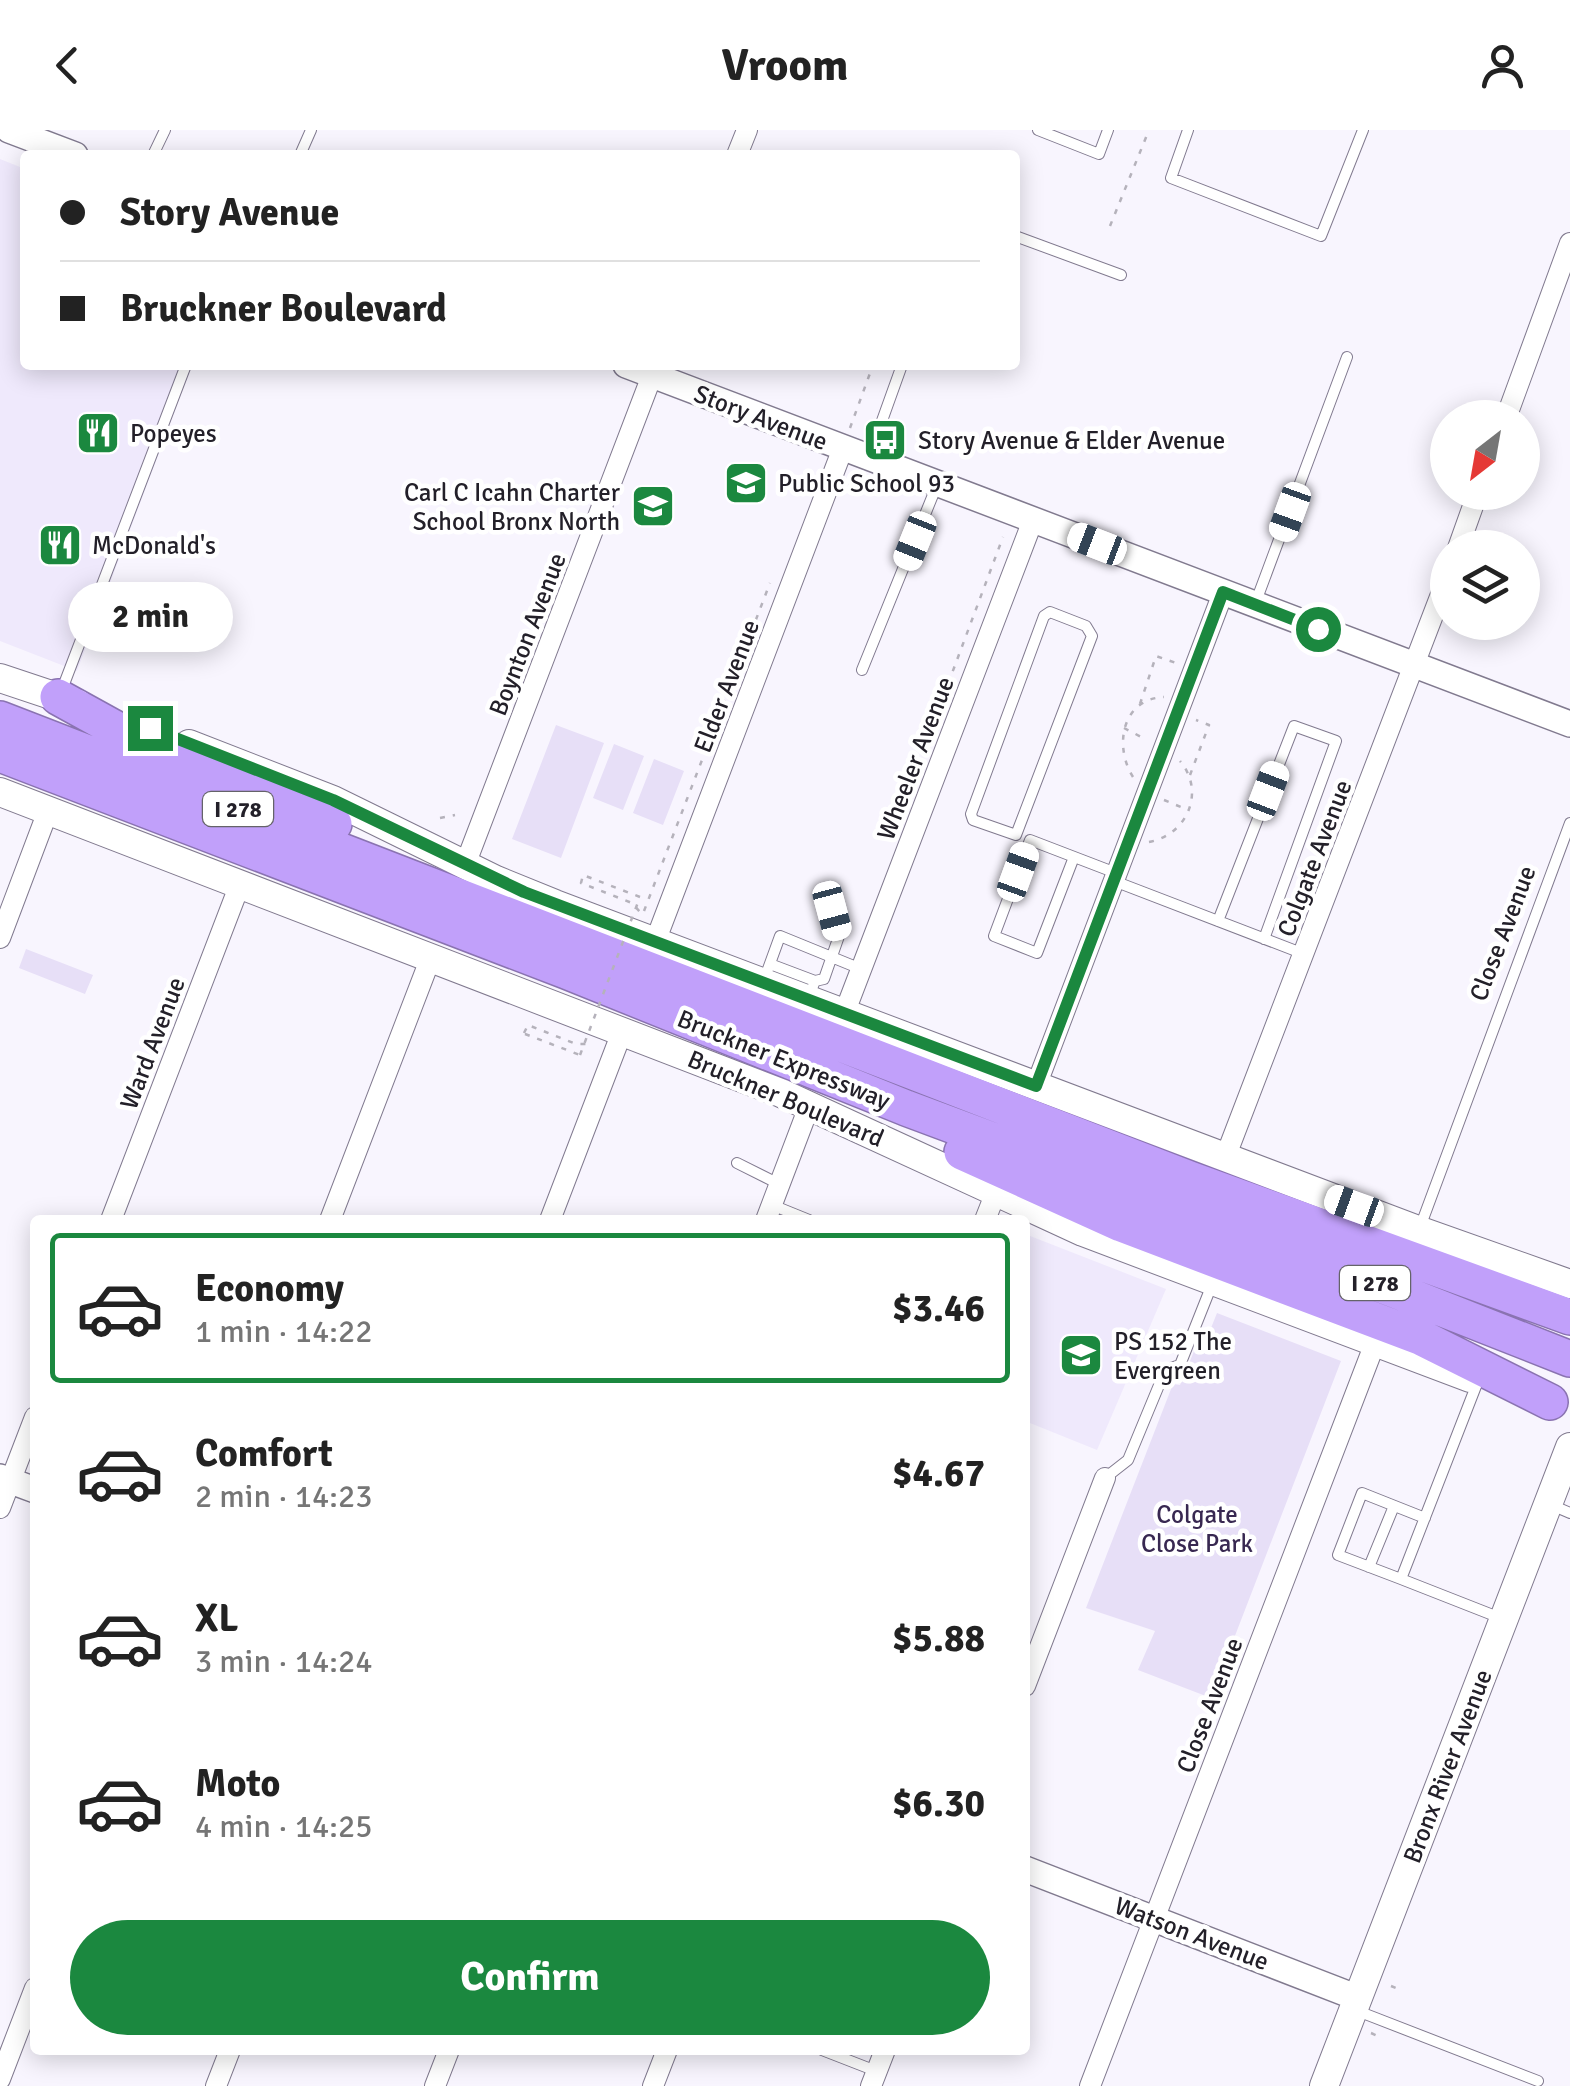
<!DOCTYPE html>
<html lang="en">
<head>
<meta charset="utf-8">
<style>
  :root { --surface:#fff; --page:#f6f6f6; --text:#222; --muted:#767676; --line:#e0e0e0; --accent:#1b883f }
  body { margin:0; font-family:Signika,sans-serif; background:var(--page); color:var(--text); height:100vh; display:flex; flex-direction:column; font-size:38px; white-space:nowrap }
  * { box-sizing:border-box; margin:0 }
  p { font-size:32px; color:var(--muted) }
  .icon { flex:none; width:55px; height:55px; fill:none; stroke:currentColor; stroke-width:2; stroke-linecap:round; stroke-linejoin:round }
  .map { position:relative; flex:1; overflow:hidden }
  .side { position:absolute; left:30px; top:1085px; width:1000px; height:840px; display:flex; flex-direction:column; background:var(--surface); border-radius:10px; box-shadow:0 5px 25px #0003 }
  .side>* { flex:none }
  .guide { position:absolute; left:20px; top:20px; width:1000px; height:220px; border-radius:10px; box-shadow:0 5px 25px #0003; display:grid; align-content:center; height:220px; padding:0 40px; background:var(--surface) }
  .needle { width:65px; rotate:211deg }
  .controls { position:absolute; left:1430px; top:270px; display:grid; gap:20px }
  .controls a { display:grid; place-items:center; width:110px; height:110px; border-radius:50%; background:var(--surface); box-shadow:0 5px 25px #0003; font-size:50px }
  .end { position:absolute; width:45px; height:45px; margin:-22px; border:12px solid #1b883f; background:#fff; box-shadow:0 0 0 5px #fff }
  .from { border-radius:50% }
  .bubble { position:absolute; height:70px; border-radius:35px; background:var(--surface); box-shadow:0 5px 25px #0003; font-size:32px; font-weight:700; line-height:70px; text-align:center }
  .car { position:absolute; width:30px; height:60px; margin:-30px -15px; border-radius:12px; box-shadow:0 0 8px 2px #0007; background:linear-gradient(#fff 24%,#345 0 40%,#fff 0 76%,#345 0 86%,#fff 0) }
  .guide b { display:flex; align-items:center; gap:35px; height:95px; font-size:38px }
  .guide b+b { border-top:2px solid var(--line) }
  .guide i { width:25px; height:25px; background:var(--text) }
  ul { padding:18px 0 0; list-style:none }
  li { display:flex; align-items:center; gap:30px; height:150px; margin:0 20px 15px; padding:0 20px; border:5px solid transparent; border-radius:10px }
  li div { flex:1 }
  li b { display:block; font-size:38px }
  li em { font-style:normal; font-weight:700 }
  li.on { border-color:var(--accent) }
  li>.icon { width:90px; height:90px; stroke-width:1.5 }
  .cta { display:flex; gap:20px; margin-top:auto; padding:20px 40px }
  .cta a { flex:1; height:115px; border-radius:60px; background:var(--accent); color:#fff; font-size:40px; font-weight:700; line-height:115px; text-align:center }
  header { display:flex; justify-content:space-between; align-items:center; height:130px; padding:0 40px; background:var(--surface); font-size:45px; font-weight:700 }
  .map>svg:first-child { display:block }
  .built { fill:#efe9fc }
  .green { fill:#e7dff7 }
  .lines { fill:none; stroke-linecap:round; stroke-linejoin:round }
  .service-casing { stroke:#817a8f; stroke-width:12 }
  .minor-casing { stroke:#817a8f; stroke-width:22 }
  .tertiary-casing { stroke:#817a8f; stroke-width:28 }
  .secondary-casing { stroke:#817a8f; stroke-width:30 }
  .motorway-casing { stroke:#8a73b1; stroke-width:38 }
  .path { stroke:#b5b2bb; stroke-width:2.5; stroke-dasharray:5 8; stroke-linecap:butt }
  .service { stroke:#fff; stroke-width:10 }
  .minor { stroke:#fff; stroke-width:20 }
  .tertiary { stroke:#fff; stroke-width:25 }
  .secondary { stroke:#fff; stroke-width:28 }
  .motorway { stroke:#c1a0fa; stroke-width:35 }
  .path-bridge { stroke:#b5b2bb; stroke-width:2.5; stroke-dasharray:5 8; stroke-linecap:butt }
  .route { stroke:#1b883f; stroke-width:12 }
  .labels { text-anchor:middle; stroke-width:9; stroke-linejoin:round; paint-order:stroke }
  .shield { fill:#fff; stroke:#656369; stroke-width:2.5 }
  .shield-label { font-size:22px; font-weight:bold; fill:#232029 }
  .street-label { font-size:25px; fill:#232029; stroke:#fff }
  .poi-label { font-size:25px; fill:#232029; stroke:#fff; text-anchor:start }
  .park-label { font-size:25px; fill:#382851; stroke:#fff }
</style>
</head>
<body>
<header><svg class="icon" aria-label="back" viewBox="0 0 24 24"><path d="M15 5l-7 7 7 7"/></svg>Vroom<svg class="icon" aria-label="person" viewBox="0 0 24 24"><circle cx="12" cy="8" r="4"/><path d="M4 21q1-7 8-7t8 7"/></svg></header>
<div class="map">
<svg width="1570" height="1956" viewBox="0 0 1570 1956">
  <rect width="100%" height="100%" fill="#f8f5fe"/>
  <path class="built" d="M0,29l25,10v196h167l-115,306 -77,-30z
    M1025,1104l141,55 -69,161 -72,-29z"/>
  <path class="green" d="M556,595l48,18 -43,115 -49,-19z
    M614,614l30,12 -21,54 -30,-12z
    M654,629l30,12 -21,54 -30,-12z
    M26,819l67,26 -8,19 -66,-26z
    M1217,1183l124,48 -130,337 -73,-28 17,-39 -69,-23 87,-224 7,1 17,-41 6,4z"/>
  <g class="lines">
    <g class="service-casing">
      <path id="service" d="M1038,0l61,24 9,-24
        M1188,0l-17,48 150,58 42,-106
        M153,25l12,-25
        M300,25l11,-25
        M1015,106l106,39
        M869,327l33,-92
        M1255,474l92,-247
        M1050,482l36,14 6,10 -76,199 -43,-15 -2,-6 73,-198z
        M862,540l75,-185
        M61,562l125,-327
        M1074,727l-37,96 -43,-17 36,-96c29,11 57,22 86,33
        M1114,751l190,73
        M1218,791l76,-195 42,15 -72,198
        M770,834l45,17
        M764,850l16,-44 81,33
        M808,869l7,-18 9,-2 15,-43 -7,-25
        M737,1033l42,21
        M772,1075l37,15
        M1419,1100l151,-407
        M1478,1251l-77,198 102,40
        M1105,1348l23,-18 34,-82 9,-10 9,-3 33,-83
        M1549,1374l21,9
        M1369,1437l25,-61
        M1401,1449l-63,-24 24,-62 63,25
        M1355,1880l183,71
        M822,1920l54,21"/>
    </g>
    <g class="minor-casing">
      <path id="minor" d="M737,25l10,-25
        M1506,288l64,-175
        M1458,418l20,-56
        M465,735l191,-500
        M0,808l48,-127
        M655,812l188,-494
        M844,884l189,-494
        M1036,956l187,-493
        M1225,1028l223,-582
        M111,1090l129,-336
        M330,1090l101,-263
        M550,1090l72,-188
        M766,1090l44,-116
        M985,1090l11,-28
        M0,1378l35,-91
        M1025,1556l80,-208
        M0,1949l35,-91
        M216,1956l14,-36
        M435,1956l14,-36
        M653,1956l14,-36
        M871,1956l14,-36
        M1090,1956l285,-743"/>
    </g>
    <g class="tertiary-casing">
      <path id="tertiary" d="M9,0l66,25
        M626,235l944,359
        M0,1347l35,13
        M1025,1739l333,129"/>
    </g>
    <g class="secondary-casing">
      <path id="secondary" d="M0,548l78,26
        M189,614l144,56 163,80 59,24 863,326 152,54
        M0,662l781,301 302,139 387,146
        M1324,1956l246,-639"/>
    </g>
    <g class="motorway-casing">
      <path id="motorway" d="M58,567l58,32 218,95
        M0,589l1190,460 380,138
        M0,624l566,217 340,137 486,181 178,70
        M962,1022l159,72 301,114 128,64"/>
    </g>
    <path class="path" d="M1110,96l39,-96
      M850,298l23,-63
      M1140,574l16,-48 20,7
      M1124,598l23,12
      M930,602l73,-195
      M1190,645l19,-50 -13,-5
      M1133,647c-19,-30 -12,-78 31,-80
      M1164,670l24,10
      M440,688l15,-3
      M1149,712c38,-7 57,-50 31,-81
      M640,767l-57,-22 -2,8 51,20 8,9
      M644,781l126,-328
      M524,903l4,-8 48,19h12
      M525,904l55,21
      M1391,1856l7,3
      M1371,1903l9,4"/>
    <use href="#service" class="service"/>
    <use href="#minor" class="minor"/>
    <use href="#tertiary" class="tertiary"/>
    <use href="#secondary" class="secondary"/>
    <use href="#motorway" class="motorway"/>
    <path class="path-bridge" d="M580,925l60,-158"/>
  </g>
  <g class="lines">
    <path class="route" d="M150,598l183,72 191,92 512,194 187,-494 95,37"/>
  </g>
  <defs>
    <g id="restaurant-square" transform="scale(2.25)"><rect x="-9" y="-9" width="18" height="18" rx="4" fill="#1b883f" stroke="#fff"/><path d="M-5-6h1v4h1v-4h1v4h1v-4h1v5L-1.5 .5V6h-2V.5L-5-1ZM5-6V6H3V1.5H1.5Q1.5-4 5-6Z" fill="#fff"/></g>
    <g id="bus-square" transform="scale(2.25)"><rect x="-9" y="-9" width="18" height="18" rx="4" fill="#1b883f" stroke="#fff"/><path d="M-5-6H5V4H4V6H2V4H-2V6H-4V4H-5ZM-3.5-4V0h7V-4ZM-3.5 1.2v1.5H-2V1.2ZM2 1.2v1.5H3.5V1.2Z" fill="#fff"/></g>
    <g id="school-square" transform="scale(2.25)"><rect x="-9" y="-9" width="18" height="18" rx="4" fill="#1b883f" stroke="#fff"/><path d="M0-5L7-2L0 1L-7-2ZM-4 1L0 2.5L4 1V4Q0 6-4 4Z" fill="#fff"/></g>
  </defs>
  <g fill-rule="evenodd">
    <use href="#restaurant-square" x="98" y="303"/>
    <use href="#bus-square" x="885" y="310"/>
    <use href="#school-square" x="746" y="353"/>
    <use href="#school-square" x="653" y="376"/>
    <use href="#restaurant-square" x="60" y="415"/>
    <use href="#school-square" x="1081" y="1225"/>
  </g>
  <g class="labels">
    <g class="shield">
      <rect x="203" y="662" width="70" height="34" rx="8"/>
      <rect x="1340" y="1136" width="70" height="34" rx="8"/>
    </g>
    <g class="shield-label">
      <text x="238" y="687">I 278</text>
      <text x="1375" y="1161">I 278</text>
    </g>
    <g class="street-label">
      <text transform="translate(761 287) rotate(21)" y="9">Story Avenue</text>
      <text transform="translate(527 504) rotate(-69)" y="9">Boynton Avenue</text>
      <text transform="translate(726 556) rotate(-69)" y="9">Elder Avenue</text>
      <text transform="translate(915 628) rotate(-69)" y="9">Wheeler Avenue</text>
      <text transform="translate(1314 728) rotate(-69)" y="9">Colgate Avenue</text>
      <text transform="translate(1502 803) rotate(-69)" y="9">Close Avenue</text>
      <text transform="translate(152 913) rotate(-69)" y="9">Ward Avenue</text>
      <text transform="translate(784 929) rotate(22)" y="9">Bruckner Expressway</text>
      <text transform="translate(786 968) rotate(23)" y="9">Bruckner Boulevard</text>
      <text transform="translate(1209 1575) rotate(-69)" y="9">Close Avenue</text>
      <text transform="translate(1447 1636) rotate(-69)" y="9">Bronx River Avenue</text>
      <text transform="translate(1192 1803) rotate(21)" y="9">Watson Avenue</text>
    </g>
    <g class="poi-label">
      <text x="130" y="312">Popeyes</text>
      <text x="918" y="319">Story Avenue &amp; Elder Avenue</text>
      <text x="778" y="362">Public School 93</text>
      <text x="620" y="371" text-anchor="end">Carl C Icahn Charter<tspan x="620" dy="29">School Bronx North</tspan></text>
      <text x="92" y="424">McDonald's</text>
      <text x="1114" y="1220">PS 152 The<tspan x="1114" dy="29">Evergreen</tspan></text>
    </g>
    <g class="park-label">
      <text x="1197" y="1393">Colgate<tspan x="1197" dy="29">Close Park</tspan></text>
    </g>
  </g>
</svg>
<div class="controls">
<a><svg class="needle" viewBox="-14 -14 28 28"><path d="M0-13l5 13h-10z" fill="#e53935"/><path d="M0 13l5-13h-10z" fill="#767676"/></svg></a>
<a><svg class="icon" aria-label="layers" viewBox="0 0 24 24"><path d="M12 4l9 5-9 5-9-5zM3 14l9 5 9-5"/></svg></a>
</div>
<i class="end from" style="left:1318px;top:499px"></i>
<i class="end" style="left:150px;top:598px"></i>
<div class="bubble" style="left:68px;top:452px;width:165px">2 min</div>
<i class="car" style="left:1290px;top:382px;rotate:200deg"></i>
<i class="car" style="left:915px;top:411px;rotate:202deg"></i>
<i class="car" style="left:1097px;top:414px;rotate:291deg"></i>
<i class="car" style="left:1268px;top:661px;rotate:21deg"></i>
<i class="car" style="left:1018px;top:742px;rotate:20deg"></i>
<i class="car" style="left:832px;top:781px;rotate:165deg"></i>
<i class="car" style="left:1354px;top:1076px;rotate:290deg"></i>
<div class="guide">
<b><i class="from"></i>Story Avenue</b>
<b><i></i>Bruckner Boulevard</b>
</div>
<section class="side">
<ul>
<li class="on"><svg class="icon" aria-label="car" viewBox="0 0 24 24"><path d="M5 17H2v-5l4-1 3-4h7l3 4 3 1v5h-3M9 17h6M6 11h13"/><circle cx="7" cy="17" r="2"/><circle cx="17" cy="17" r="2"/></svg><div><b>Economy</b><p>1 min · 14:22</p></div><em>$3.46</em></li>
<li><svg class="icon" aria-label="car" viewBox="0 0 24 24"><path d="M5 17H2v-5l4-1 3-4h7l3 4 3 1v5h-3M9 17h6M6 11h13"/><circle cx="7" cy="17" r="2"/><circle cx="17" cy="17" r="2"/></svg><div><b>Comfort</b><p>2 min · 14:23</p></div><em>$4.67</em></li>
<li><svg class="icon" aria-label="car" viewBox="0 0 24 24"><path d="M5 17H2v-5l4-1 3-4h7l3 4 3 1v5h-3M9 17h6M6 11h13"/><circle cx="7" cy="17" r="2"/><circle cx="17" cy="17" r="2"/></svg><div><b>XL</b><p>3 min · 14:24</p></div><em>$5.88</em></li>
<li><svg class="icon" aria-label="car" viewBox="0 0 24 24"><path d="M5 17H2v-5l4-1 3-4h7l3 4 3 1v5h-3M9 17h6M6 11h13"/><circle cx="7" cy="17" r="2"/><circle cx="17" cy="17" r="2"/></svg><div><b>Moto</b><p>4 min · 14:25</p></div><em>$6.30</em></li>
</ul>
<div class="cta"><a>Confirm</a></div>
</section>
</div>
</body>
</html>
